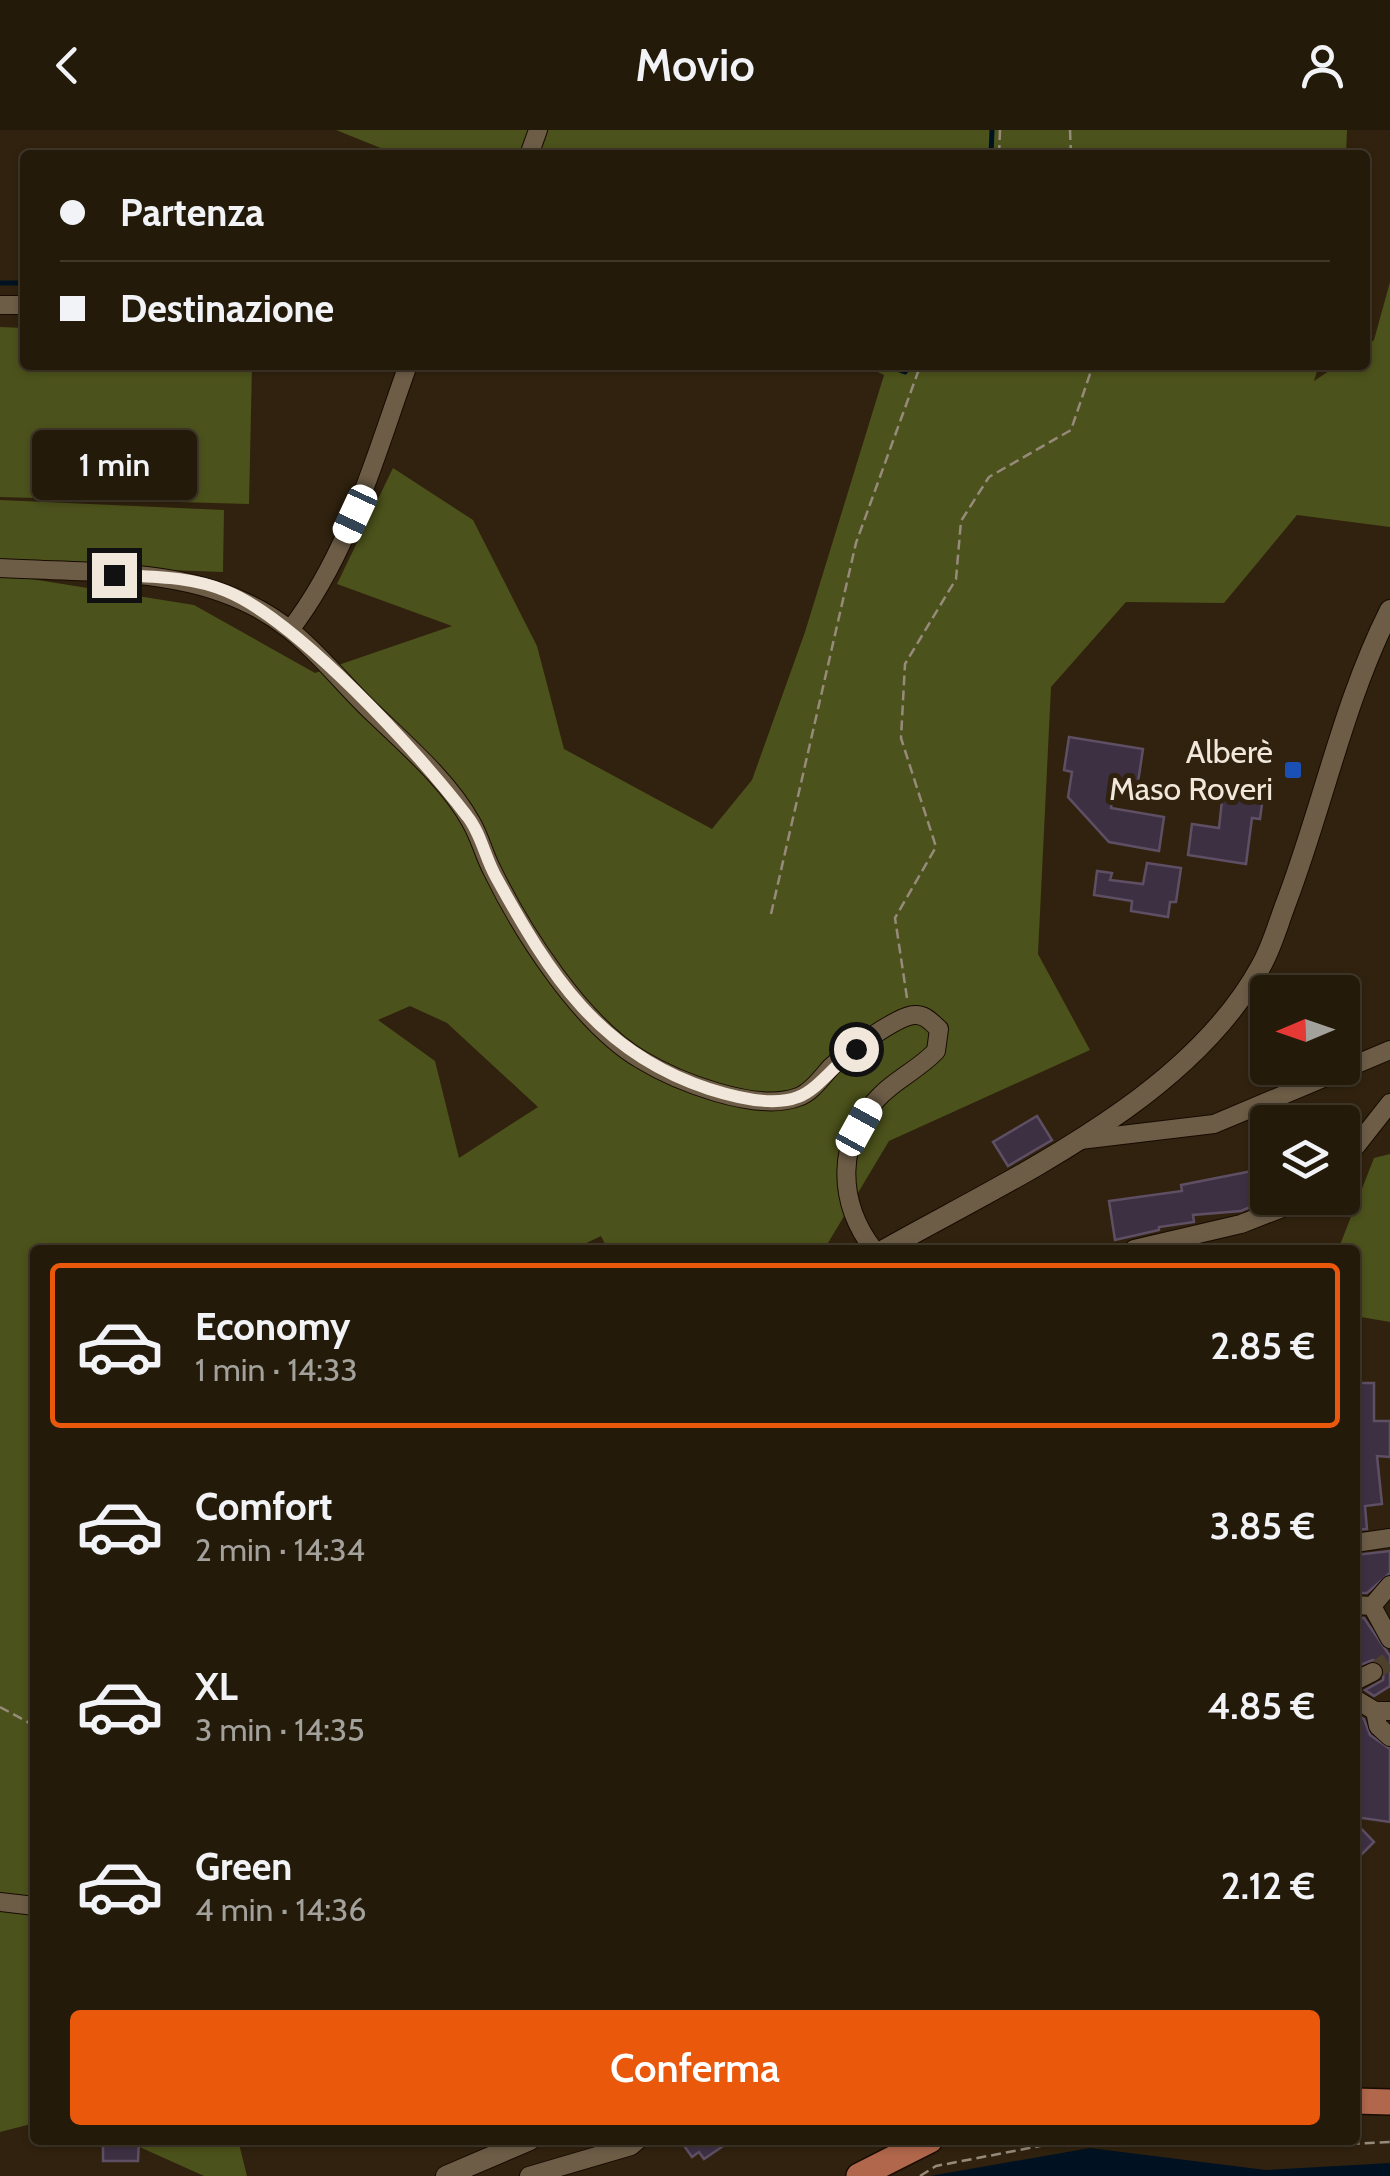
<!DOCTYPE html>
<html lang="it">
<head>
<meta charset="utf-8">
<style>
  :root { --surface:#241a0a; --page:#2c2313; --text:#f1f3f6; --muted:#a3a19c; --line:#41382b; --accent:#ea580c }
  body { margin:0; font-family:Cabin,sans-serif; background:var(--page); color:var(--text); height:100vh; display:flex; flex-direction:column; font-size:38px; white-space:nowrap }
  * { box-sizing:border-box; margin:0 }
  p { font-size:32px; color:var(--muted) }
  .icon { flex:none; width:55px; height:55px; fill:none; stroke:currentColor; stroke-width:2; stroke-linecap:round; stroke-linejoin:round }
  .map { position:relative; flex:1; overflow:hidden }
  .sheet { position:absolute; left:30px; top:1115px; width:1330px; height:900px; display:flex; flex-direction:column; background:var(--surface); border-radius:10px; box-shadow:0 2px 8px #0004,0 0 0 2px var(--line) }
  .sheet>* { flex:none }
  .top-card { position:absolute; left:20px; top:20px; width:1350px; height:220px; border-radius:10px; box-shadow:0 2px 8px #0004,0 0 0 2px var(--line); display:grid; align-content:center; height:220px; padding:0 40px; background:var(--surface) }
  .needle { width:65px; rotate:268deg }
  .buttons { position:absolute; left:1250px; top:845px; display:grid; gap:20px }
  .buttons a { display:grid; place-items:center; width:110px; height:110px; border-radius:10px; background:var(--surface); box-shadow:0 2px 8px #0004,0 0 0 2px var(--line); font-size:50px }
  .end { position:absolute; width:45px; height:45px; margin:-22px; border:12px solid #f1e8db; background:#111; box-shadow:0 0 0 5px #111 }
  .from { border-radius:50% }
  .bubble { position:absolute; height:70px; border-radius:10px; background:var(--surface); box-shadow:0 2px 8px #0004,0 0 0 2px var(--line); font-size:32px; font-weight:600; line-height:70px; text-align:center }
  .car { position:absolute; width:30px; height:60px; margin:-30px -15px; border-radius:12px; box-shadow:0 0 8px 2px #0007; background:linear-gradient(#fff 24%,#345 0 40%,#fff 0 76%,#345 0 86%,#fff 0) }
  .top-card b { display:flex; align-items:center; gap:35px; height:95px; font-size:38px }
  .top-card b+b { border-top:2px solid var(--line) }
  .top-card i { width:25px; height:25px; background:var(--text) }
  ul { padding:18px 0 0; list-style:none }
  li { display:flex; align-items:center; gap:30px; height:165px; margin:0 20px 15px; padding:0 20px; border:5px solid transparent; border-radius:10px }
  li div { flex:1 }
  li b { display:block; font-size:38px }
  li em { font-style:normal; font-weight:600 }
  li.selected { border-color:var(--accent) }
  li>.icon { width:90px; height:90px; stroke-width:1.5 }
  .primary-button { display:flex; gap:20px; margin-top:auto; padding:20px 40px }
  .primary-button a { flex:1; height:115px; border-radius:10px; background:var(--accent); color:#fff; font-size:40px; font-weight:600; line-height:115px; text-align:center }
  header { display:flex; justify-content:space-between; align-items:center; height:130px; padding:0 40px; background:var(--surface); font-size:45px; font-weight:600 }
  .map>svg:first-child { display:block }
  .green { fill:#4c521b; fill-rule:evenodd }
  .water { fill:#001222 }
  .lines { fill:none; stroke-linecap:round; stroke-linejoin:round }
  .stream { stroke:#001222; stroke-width:5 }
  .building { fill:#3e3043; stroke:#5f4f64; stroke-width:2.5 }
  .minor-tunnel { stroke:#4d402d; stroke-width:18; stroke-dasharray:18 9; stroke-linecap:butt }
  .minor-casing { stroke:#170b00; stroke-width:20 }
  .tertiary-casing { stroke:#170b00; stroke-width:22 }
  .primary-casing { stroke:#170b00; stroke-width:28 }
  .path { stroke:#968b7b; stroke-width:2.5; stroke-dasharray:10 5; stroke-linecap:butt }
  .minor { stroke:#6d5d47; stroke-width:18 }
  .tertiary { stroke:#6d5d47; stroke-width:20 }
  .primary { stroke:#b0674c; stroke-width:25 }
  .route { stroke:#f1e8db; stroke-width:12 }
  .transit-dot { fill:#1a4fb4; stroke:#30220e; stroke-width:4 }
  .labels { text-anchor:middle; stroke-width:10; stroke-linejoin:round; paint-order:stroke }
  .poi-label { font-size:32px; fill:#f1e8db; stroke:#30220e; text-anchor:end }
</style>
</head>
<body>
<header><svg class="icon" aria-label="back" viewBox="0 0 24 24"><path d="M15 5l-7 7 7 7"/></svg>Movio<svg class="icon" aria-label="person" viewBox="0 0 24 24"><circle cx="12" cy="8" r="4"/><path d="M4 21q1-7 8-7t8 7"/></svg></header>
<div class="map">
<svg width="1390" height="2046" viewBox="0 0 1390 2046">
  <rect width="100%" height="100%" fill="#30220e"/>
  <path class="green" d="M336,0h1011l-1,25h-948z
    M1390,152v245l-93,-12 -73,88 -98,-1 -75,85 -13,267 52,96 -201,91 -61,102 -19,7h-201l-7,-14 -29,14h-537v873l-35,9v-1558l194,31 121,68 137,-47 -115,-42 56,-116 80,52 64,126 27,103 148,80 40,-49 53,-148 79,-257 -21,-10h456l-5,16 24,-16h27v-18l9,-7zM410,876l37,17 91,84 -79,51 -24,-97 -57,-41z
    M0,197l25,1v37h227l-3,139 -249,-7z
    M0,370l224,10 -1,62 -223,-8z
    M1390,1024v168l-35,-6v-66h-17l36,-92z
    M124,2010h114l9,36h-43z"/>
  <path class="water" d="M1090,2018l176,22 124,-7v13h-460z"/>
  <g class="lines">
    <path class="stream" d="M991,25l1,-25
      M0,153h25
      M886,235l19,7 5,-7"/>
  </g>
  <path class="building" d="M1069,607l74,12 -5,33 -23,-4 -4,30 53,9 -5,34 -50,-9 -41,-45 4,-25 -8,-2z
    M1223,661l40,5 -3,23 -8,-1 -6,46 -58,-9 4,-31 27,4z
    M1147,733l34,5 -5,34h-6l-2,15 -37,-6 1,-10 -38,-6 3,-24 15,2 -2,7 33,4z
    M1037,986l15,24 -44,26 -15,-24z
    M1262,1039l5,31 -26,11 -48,4 1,7 -35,5v3l-44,10 -6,-39 73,-10 -1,-6z
    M1355,1253h19v38h16v36l-13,-1 5,48 -17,2 2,23 -12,1z
    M1390,1421v22l-23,20h-12v-38z
    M1355,1488h9l26,38v30l-16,10 -9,-6 18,-10 1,-13 -11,-7 -18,7z
    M1355,1584l9,5 6,16 20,14v73l-35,-5z
    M1355,1692l19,20 -19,19z
    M103,2010h36l-1,21h-35z
    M680,2010h52l-28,19 -5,-7 -7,5z"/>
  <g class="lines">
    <path class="minor-tunnel" d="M1373,1542l17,-12"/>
    <g class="minor-casing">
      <path id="minor" d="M529,25l9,-25
        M0,175h25
        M0,438c100,6 208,-4 290,62 29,23 53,54 80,80 34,33 78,70 101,112 9,15 13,33 21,48 30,62 89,154 148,189 36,22 116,54 158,38 13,-4 24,-20 33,-30 14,-13 66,-51 83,-52 11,-1 17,7 25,14l-3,22c-17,18 -38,27 -55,44 -46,44 -44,107 -7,155
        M290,500c60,-78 85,-174 118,-265
        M1080,1010l134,-16 176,-74
        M1342,1034l48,-61
        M1134,1119l107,-25 67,-26
        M1355,1413l35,-5
        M1355,1475l17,1 18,-21
        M1372,1476l18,33
        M1355,1551l18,-9
        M1355,1569l20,12h15
        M1375,1581l3,15 12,11
        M0,1772l35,4
        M529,2046l102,-30 7,-6"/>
    </g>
    <g class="tertiary-casing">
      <path id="tertiary" d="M884,1120c127,-72 304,-150 377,-284 11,-19 17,-42 25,-63 37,-97 57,-200 104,-293
        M446,2046l84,-36"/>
    </g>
    <g class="primary-casing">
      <path id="primary" d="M1355,1971l35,1
        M859,2046l71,-36"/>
    </g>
    <path class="path" d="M1070,0l1,25
      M999,25l1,-25
      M900,235l16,6
      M771,784l85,-371 62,-171 7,-7
      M907,868l-12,-80 41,-71 -35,-109 4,-74 51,-85 5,-58 28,-44 82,-47 22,-65
      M594,1119l1,1
      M0,1577l35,19
      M920,2046l16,-10 130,-25 259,4 65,-3"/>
    <use href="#minor" class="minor"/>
    <use href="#tertiary" class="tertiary"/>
    <use href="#primary" class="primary"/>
  </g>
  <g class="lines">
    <path class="route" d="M114,445c38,2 76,1 112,16 71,29 193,162 241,225 14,17 18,42 29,61 54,98 103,176 213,212 25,8 64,18 89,8 20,-7 39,-35 58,-48"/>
  </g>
  <rect class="transit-dot" x="1283" y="630" width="20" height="20" rx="5"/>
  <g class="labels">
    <g class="poi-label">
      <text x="1273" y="633">Alberè<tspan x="1273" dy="37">Maso Roveri</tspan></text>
    </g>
  </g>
</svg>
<div class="buttons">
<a><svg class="needle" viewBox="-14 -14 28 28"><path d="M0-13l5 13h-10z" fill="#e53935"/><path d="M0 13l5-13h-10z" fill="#a3a19c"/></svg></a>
<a><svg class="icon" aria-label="layers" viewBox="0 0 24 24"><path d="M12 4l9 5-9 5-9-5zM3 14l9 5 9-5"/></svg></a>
</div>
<i class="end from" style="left:856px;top:919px"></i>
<i class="end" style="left:114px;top:445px"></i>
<div class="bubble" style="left:32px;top:300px;width:165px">1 min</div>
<i class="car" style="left:355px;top:384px;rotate:205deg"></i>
<i class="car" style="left:859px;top:997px;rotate:29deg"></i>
<div class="top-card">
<b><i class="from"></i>Partenza</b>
<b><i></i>Destinazione</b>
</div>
<section class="sheet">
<ul>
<li class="selected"><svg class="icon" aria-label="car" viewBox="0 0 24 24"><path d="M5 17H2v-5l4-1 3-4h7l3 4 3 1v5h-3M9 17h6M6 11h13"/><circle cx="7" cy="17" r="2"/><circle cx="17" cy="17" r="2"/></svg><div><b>Economy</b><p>1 min · 14:33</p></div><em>2.85 €</em></li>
<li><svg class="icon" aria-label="car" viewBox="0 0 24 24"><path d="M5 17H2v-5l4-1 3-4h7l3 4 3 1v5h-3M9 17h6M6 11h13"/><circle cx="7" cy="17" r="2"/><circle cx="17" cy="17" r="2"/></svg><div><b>Comfort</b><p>2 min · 14:34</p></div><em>3.85 €</em></li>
<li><svg class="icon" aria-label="car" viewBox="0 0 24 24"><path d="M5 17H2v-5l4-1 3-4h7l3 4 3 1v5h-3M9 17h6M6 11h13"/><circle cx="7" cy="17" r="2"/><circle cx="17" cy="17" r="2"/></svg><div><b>XL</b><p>3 min · 14:35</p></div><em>4.85 €</em></li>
<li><svg class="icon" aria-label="car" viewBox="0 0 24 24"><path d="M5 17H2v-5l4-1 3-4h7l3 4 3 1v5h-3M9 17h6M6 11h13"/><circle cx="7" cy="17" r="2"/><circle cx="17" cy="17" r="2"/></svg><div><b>Green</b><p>4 min · 14:36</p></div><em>2.12 €</em></li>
</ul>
<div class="primary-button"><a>Conferma</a></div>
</section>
</div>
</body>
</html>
